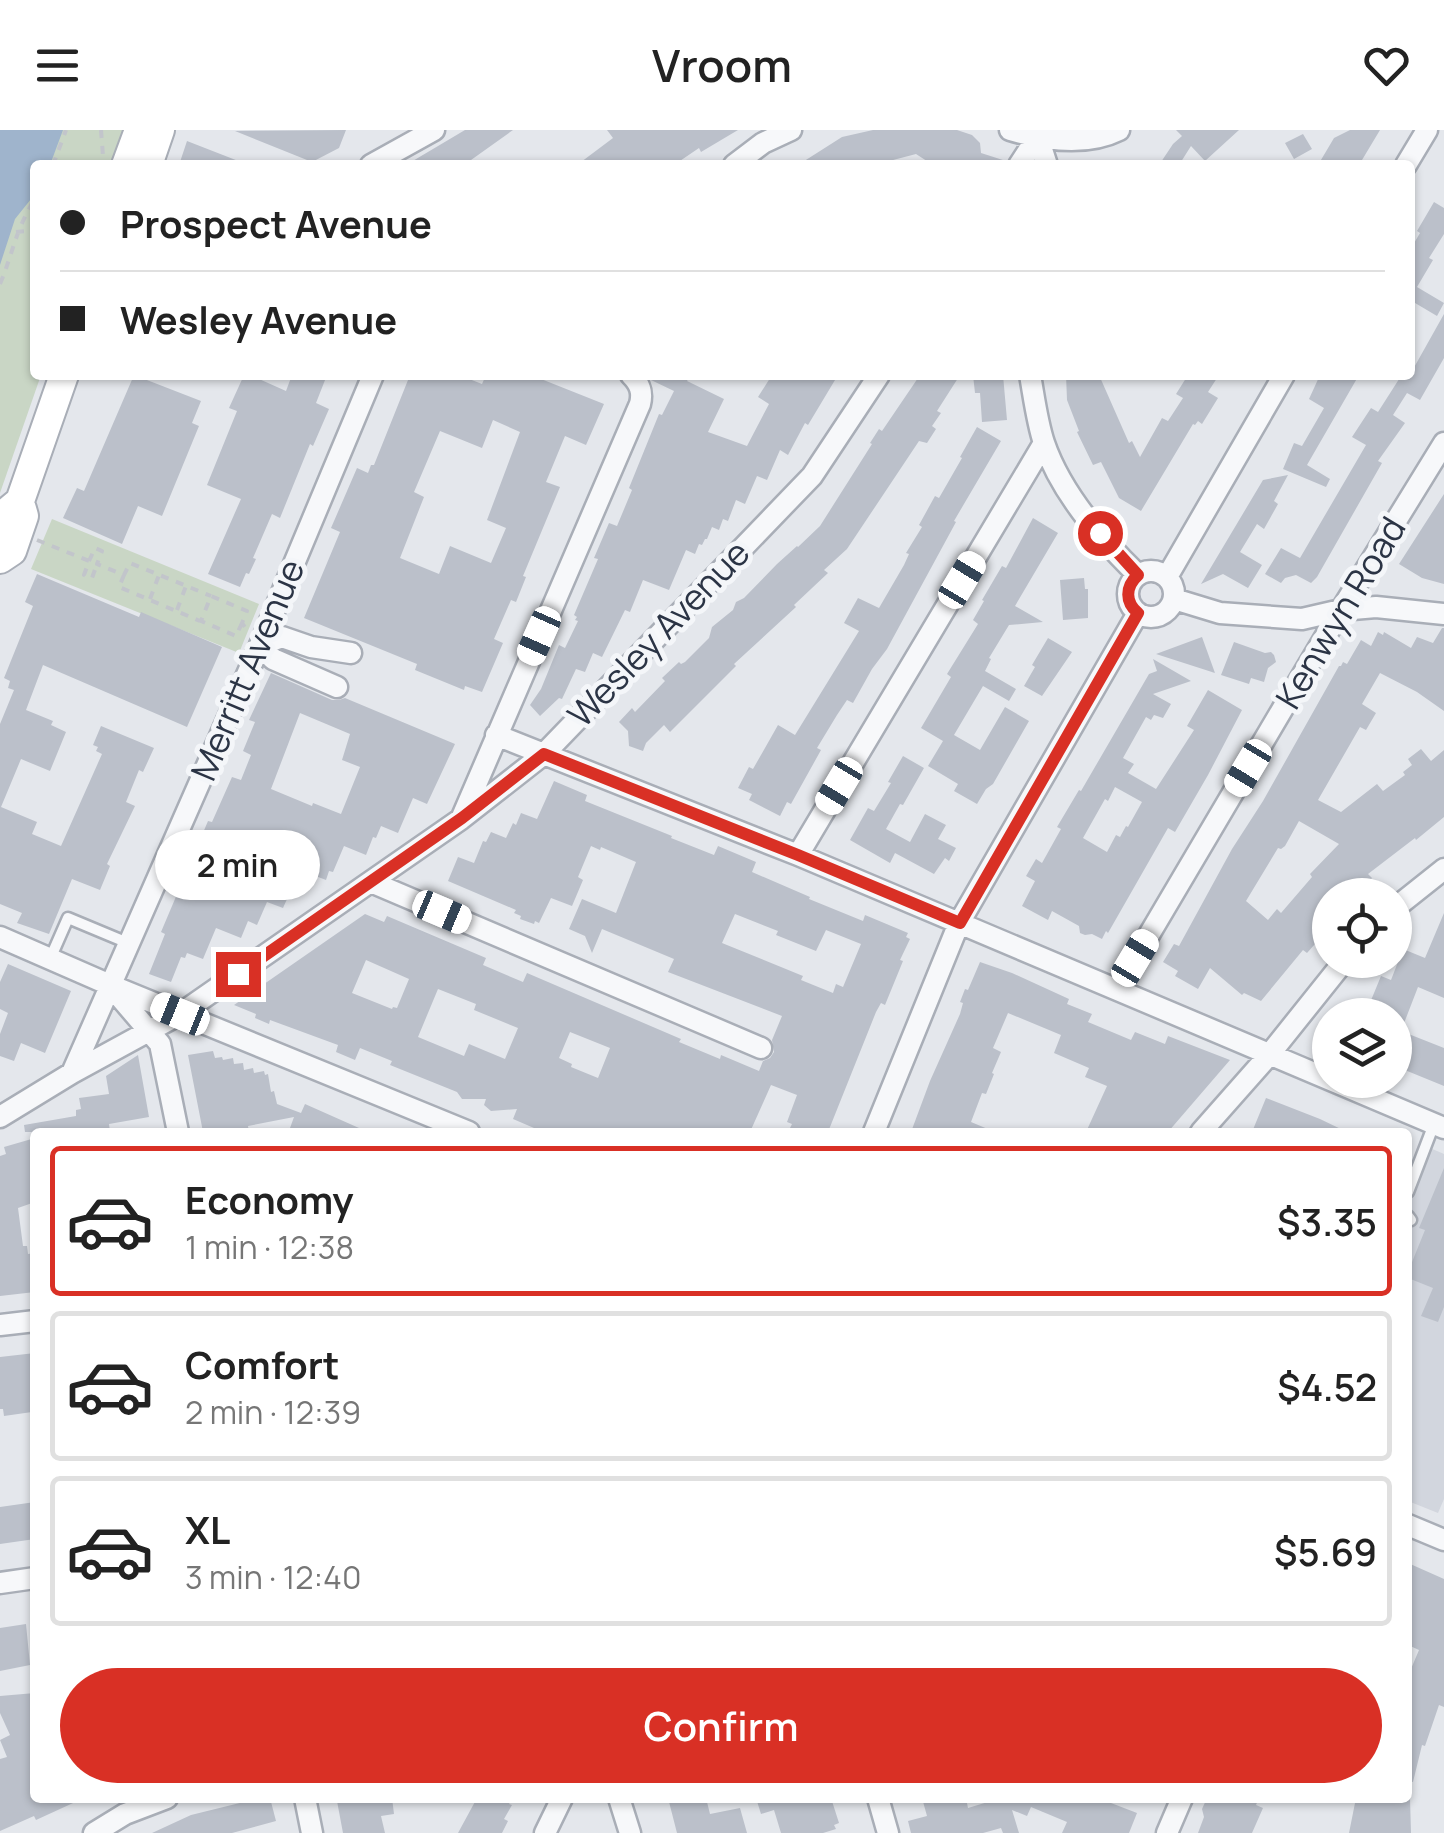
<!DOCTYPE html>
<html lang="en">
<head>
<meta charset="utf-8">
<style>
  :root { --surface:#fff; --page:#f2f2f2; --text:#222; --muted:#767676; --line:#e0e0e0; --accent:#d93025 }
  body { margin:0; font-family:Manrope,sans-serif; background:var(--page); color:var(--text); height:100vh; display:flex; flex-direction:column; font-size:38px; white-space:nowrap }
  * { box-sizing:border-box; margin:0 }
  p { font-size:32px; color:var(--muted) }
  .icon { flex:none; width:55px; height:55px; fill:none; stroke:currentColor; stroke-width:2; stroke-linecap:round; stroke-linejoin:round }
  .map { position:relative; flex:1; overflow:hidden }
  .sheet { position:absolute; left:30px; top:998px; width:1382px; height:675px; display:flex; flex-direction:column; background:var(--surface); border-radius:10px; box-shadow:0 2px 8px #0004 }
  .sheet>* { flex:none }
  .hud { position:absolute; left:30px; top:30px; width:1385px; height:220px; border-radius:10px; box-shadow:0 2px 8px #0004; display:grid; align-content:center; height:220px; padding:0 30px; background:var(--surface) }
  .controls { position:absolute; left:1312px; top:748px; display:grid; gap:20px }
  .controls a { display:grid; place-items:center; width:100px; height:100px; border-radius:50%; background:var(--surface); box-shadow:0 2px 8px #0004; font-size:50px }
  .end { position:absolute; width:45px; height:45px; margin:-22px; border:12px solid #d93025; background:#fff; box-shadow:0 0 0 5px #fff }
  .from { border-radius:50% }
  .bubble { position:absolute; height:70px; border-radius:35px; background:var(--surface); box-shadow:0 2px 8px #0004; font-size:32px; font-weight:600; line-height:70px; text-align:center }
  .car { position:absolute; width:30px; height:60px; margin:-30px -15px; border-radius:12px; box-shadow:0 0 8px 2px #0007; background:linear-gradient(#fff 24%,#345 0 40%,#fff 0 76%,#345 0 86%,#fff 0) }
  .hud b { display:flex; align-items:center; gap:35px; height:95px; font-size:38px }
  .hud b+b { border-top:2px solid var(--line) }
  .hud i { width:25px; height:25px; background:var(--text) }
  ul { padding:18px 0 0; list-style:none }
  li { display:flex; align-items:center; gap:30px; height:150px; margin:0 20px 15px; padding:0 10px; border:5px solid var(--line); border-radius:10px }
  li div { flex:1 }
  li b { display:block; font-size:38px }
  li em { font-style:normal; font-weight:600 }
  li.selected { border-color:var(--accent) }
  li>.icon { width:90px; height:90px; stroke-width:1.5 }
  .button { display:flex; gap:20px; margin-top:auto; padding:20px 30px }
  .button a { flex:1; height:115px; border-radius:60px; background:var(--accent); color:#fff; font-size:40px; font-weight:600; line-height:115px; text-align:center }
  header { display:flex; justify-content:space-between; align-items:center; height:130px; padding:0 30px; background:var(--surface); font-size:45px; font-weight:600 }
  .map>svg:first-child { display:block }
  .built { fill:#d2d6de }
  .green { fill:#c9d6c5 }
  .water { fill:#9fb4cc }
  .building { fill:#bbc0ca; fill-rule:evenodd }
  .lines { fill:none; stroke-linecap:round; stroke-linejoin:round }
  .service-casing { stroke:#a9aeb7; stroke-width:15 }
  .minor-casing { stroke:#a9aeb7; stroke-width:25 }
  .secondary-casing { stroke:#a9aeb7; stroke-width:32 }
  .path { stroke:#c2c5cb; stroke-width:4; stroke-dasharray:8 8; stroke-linecap:butt }
  .service { stroke:#f7f8fa; stroke-width:10 }
  .minor { stroke:#f7f8fa; stroke-width:20 }
  .secondary { stroke:#fff; stroke-width:28 }
  .route { stroke:#d93025; stroke-width:12 }
  .labels { text-anchor:middle; stroke-width:10; stroke-linejoin:round; paint-order:stroke }
  .street-label { font-size:35px; fill:#2b3445; stroke:#f4f6f9 }
</style>
</head>
<body>
<header><svg class="icon" aria-label="menu" viewBox="0 0 24 24"><path d="M4 6h16M4 12h16M4 18h16"/></svg>Vroom<svg class="icon" aria-label="heart" viewBox="0 0 24 24"><path d="M12 20l-8-8c-3-5 5-10 8-4 3-6 11-1 8 4z"/></svg></header>
<div class="map">
<svg width="1444" height="1703" viewBox="0 0 1444 1703">
  <rect width="100%" height="100%" fill="#e4e7ec"/>
  <path class="built" d="M1423,1015l21,9v345l-6,14 -30,-12v-318z"/>
  <path class="green" d="M0,0h124l-13,35h-76v210h6l-41,118z
    M52,389l207,85 -20,49 -208,-84z"/>
  <path class="water" d="M0,0h63l-13,35h-15v29l-20,25 -15,46z"/>
  <path class="building" d="M346,0l-7,18 -27,14 -77,-31z
    M465,0h48l-49,35h-58z
    M607,0h131l-37,22 -2,-4 -25,17h-97l36,-27z
    M873,0h84l15,5 8,8 1,10 25,8 -1,4h-72l-17,-11 -42,11h-76l44,-28z
    M1176,0h63l-34,31 -14,-15 -12,19h-20l14,-21 9,-8z
    M1350,0h30l-21,35h-41l16,-27z
    M1303,4l9,15 -18,10 -9,-16z
    M187,11l59,23v1h-67z
    M1434,72l10,6v26l-15,24 4,2 -16,27 27,16 -7,13 -27,-16v-50l10,-17 -3,-2z
    M1444,184v44l-24,42 -13,-7 -14,22 12,8 -27,38 4,2 -65,114 -6,6 -15,-8 -11,3 -4,5 -16,-9 16,-26 19,10 66,-113 -14,-8 19,-29 7,4 23,-36 6,4z
    M134,245l67,26 -9,22 7,3 -37,90 -24,-10 -16,38 -59,-26 14,-30 7,3z
    M244,245h6l36,16 6,-16h35l-11,28 13,6 -16,37 -3,-2 -30,74 -8,-4 -19,44 3,1 -7,15 -3,-1 -6,14 -32,-13 33,-75 -34,-14 30,-74 -8,-3z
    M410,245h49l23,9 4,-9h45l73,29 -18,41 -21,-9 -19,46 14,5 -37,89 3,1 -10,25 -5,-2 -17,39 9,4 -21,49 -17,-6 -1,4 -49,-20 2,-6 -113,-46 36,-86 -9,-4 26,-60 11,5 3,-8h3zM493,290l27,12 -33,88 19,8 -15,35 -41,-17 -11,28 -39,-16 24,-61 -10,-5 26,-61 42,17z
    M649,245h42l-4,6 37,18 -16,33 39,14 22,-42 -11,-7 14,-22h66l-30,50 -3,-2 -17,32 -8,-5 -13,30 -10,-4 -12,28 -9,-4 -8,21 -5,-2 -4,11 -7,-3 -5,12h-2l-3,6 -3,-1 -4,10 -9,-4 -17,40 -26,-10 -13,32 -5,-2 -23,47 -9,-4 -8,19 -9,-3 -14,30 -3,-1 -19,18 -10,-11 11,-16 18,-44 6,3 13,-27 -3,-1 2,-3 -3,-2 24,-56 -4,-1 15,-35 8,3 15,-36 -3,-2 30,-74 3,1 12,-24 -23,-11z
    M920,245h40l-23,36 4,2 -9,13 4,3 -9,14 -8,-2 -72,108 -23,21 4,3 -34,32 2,2 -62,57 2,2 -66,66 -6,-7 -18,18 -3,8 -14,-5 -1,-15 -9,-9 13,-14 3,4 30,-31 -3,-3 17,-16 2,2 4,-2 24,-24 3,-11 21,-17 3,-8 8,-4 33,-34 20,-18 1,1 22,-21 52,-82 -2,-1 9,-14 3,2z
    M973,245h30l4,45 -25,2 -2,-29h-5z
    M1066,245h33l30,68 3,-2 8,16 22,-39 6,3 15,-23 -7,-4 12,-19h31l-11,17 10,6 -16,26 -4,-3 -3,4 -2,-1 -52,87 -22,-13 -18,-36 -8,3 -16,-33 2,-1 -12,-31z
    M1320,245h39l-52,90 23,14 -4,8 -43,-18 11,-26 8,3 22,-38 -15,-9z
    M977,297l24,14 -47,80 2,1 -69,127 -15,20 -19,34 -6,-3 -10,15 -20,33 4,2 -30,54 -4,-2 -7,14 -31,-16 3,-6 -14,-6 11,-21 4,2 25,-44 17,10 64,-104 -15,-8 14,-25 21,10 25,-43 5,-11 -3,-1 16,-26 -3,-2 16,-29 4,2 23,-40 -2,-1z
    M1288,345l-14,26 4,3 -14,25 -7,-5 -17,28 22,13 -14,23 -25,-14 -22,10 62,-104z
    M1444,364v90l-22,-6 -23,-14z
    M1033,388l25,15 -43,73 28,16 -34,3 -20,33 2,1 -6,12 31,18 -7,12 -26,-15 -29,49 26,15 25,-43 24,14 -36,63 -7,5 -9,15 -23,-13 4,-7 -30,-18 15,-25 -22,-13 30,-51 -4,-3 31,-50 -5,-4 11,-19 -2,-1 20,-34 4,2z
    M37,444l102,43 2,-5 81,35 -35,80 -144,-62 -17,45 27,11 -2,4 15,7 -16,39 -29,-12 -20,48 36,15 -5,12 29,12 41,-92 -6,-3 2,-4 -5,-2 8,-19 53,22 -11,24 -4,-2 -13,32 9,4 -28,58 3,2 -10,24 -28,-11 -23,55 -32,-11 5,-10 -22,-9v-180l14,-34 -6,-2 2,-7 -6,-3 29,-72 -8,-4z
    M1084,448l1,11h3v29l-25,2 -3,-40z
    M1442,498h2v83l-27,-19 -37,-19 -18,31 14,9 -10,17 -6,-3 -42,73 23,12 36,-28 6,7 22,-16 -2,-3 9,-7 -4,-6 13,-10 10,12 13,-11v67l-28,23 -1,-2 -47,36 4,4 -9,10 -3,-3 -10,10h-20v32l-23,26 -4,-3 -42,51 -17,-8 -2,2 -32,-27 -12,21 -23,-13 3,-5 -15,-9 11,-18 5,2 53,-97 31,-48 76,-135h2l2,-4 4,2 14,-24 10,6 7,-14 5,3 1,-3 27,16 6,-11 16,6zM1299,691l40,23 -29,30 2,3 -31,36 -4,-4 -9,11 -22,-19 32,-53 3,1 4,-3z
    M1202,507l13,36 -59,-19z
    M1048,508l24,14 -30,44 -18,-10 11,-19 -3,-2z
    M1234,512l31,11 6,-1 3,3 2,7 -8,6 -4,14 -13,-4 -2,6 -28,-9z
    M1153,529l38,22 -38,13 18,10 -8,14 -9,-3 -3,5 -5,-3 -23,41 11,6 -6,9 28,16 38,-59 -7,-4 21,-36 34,20 -34,65 -33,57 -7,-4 -60,105 -2,-2 -4,8 -10,-5 -7,1 -5,-2 -1,-7 -27,-15 -4,9 -26,-14 13,-25 -9,-5 10,-17 6,4 19,-34 -4,-2 22,-37 2,1 68,-117 8,-3zM1115,657l27,15 -14,25 -2,-1 -6,11 -4,-2 -9,17 -24,-14 22,-39 3,2z
    M271,543l61,27h7l6,-2 110,46 -28,60 -14,-6 -15,35 -17,-7 -5,12 -3,-1 -7,18 -22,-9 -11,26 -4,-1 -3,9 -26,-10 -17,38 -16,-6 -10,23 -9,-4 -7,17 -25,-10 -13,31 -16,-6 -2,5 -4,-1 -10,25 -22,-8 16,-40 -4,-2 47,-111 4,1 20,-45 9,3 10,-25 -8,-4 12,-29 -6,-2zM300,583l50,21 -8,26 18,7 -19,47 -28,-11 -1,3 -41,-17z
    M903,626l21,12 -21,37 -3,-1 -14,25 24,13 15,-28 21,11 -8,14 18,9 -7,13 -4,-3 -11,16 -39,-21 -5,10 -40,-23 18,-32 6,3 17,-28 -3,-1z
    M554,651l33,14 -2,6 87,35 -1,2 43,17 4,-9 38,16 -4,10 58,25 -1,2 54,22 2,-6 43,18 -2,4 4,2 -10,21 3,1 -18,44 -4,-2 -5,9 -48,120h-40l4,-8 -5,-2 10,-27 -26,-10 -21,47h-218l2,-4 -21,-9 4,-10 -26,2 -7,-6 2,-6h-24l-5,-7 -67,-27 2,-4 -32,-13 -5,12 -19,-8 2,-7 -68,-25 -1,4 -14,-6 1,-4 -22,-9 131,-91 19,8 3,-6 99,42 -3,7 40,17 4,-9 154,66 -2,3 41,17 1,-4 38,16 4,-10 7,-3 4,-6 -2,-12 10,-24 -114,-44 6,-13 -72,-30 -10,24 -7,-17 -16,-7 13,-30 34,14 20,-51 -35,-15 -1,3 -9,-4 -13,31 5,3 -11,26 -21,-8 -12,25 -4,-2 -1,3 -14,-5 1,-3 -7,-3 2,-3 -68,-29 10,-24 16,6 9,-22 3,1 5,-10 15,6 7,-15 3,2 5,-12 16,6zM735,784l43,17 -2,4 40,16 10,-21 35,14 -18,43 -7,-3 -3,9 -32,-13 2,-4 -81,-33zM366,830l43,19 -12,29 -4,-1 -1,2 -40,-16zM438,859l38,15 -2,6 44,18 -13,31 -36,-15 -5,12 -46,-19zM570,902l40,16 -12,30 -27,-11 1,-3 -13,-6z
    M1444,783v85l-26,-11 -17,44 43,17v38l-49,-20v-51h-30l16,-39 10,4 12,-31 22,9z
    M980,832l32,11 57,26 -2,5 25,10 -4,8 43,18 4,-8 30,12 3,-8 62,24 -62,72h-82l21,-46 -22,-9 4,-9 -35,-15 7,-18 -53,-22 -15,35 8,4 -9,21 2,1 -8,20 -4,-1 -11,29 24,10h-84l19,-51 30,-67 3,-11 -3,-1 5,-13 3,1z
    M8,834l63,27 -26,62 -24,-10 -7,18 -14,-5v-22l8,-21 -8,-4v-27z
    M213,921l2,7 7,-1 1,3 10,-2 1,6 9,-1 1,7 9,-2 1,5 10,-2 1,4 3,-1 3,18 3,-1 3,13 24,9 4,-9 63,28h-75l2,-2 -5,-2 4,-11 -46,9 1,6h-46l-15,-77z
    M138,925l11,62 -40,7 1,8h-85l-1,-7 52,-9v-6l5,-1 -2,-11 30,-4 -3,-18z
    M1266,968l54,21 27,13h-95z
    M35,1008v64l-17,6 5,38h4l1,8 7,-1v39l-35,4v-140l6,-2 -2,-7z
    M1444,1038v139l-6,15 -17,-6 12,-28 -25,-10v-6l17,-42 -6,-2z
    M35,1223v51h-4l1,8 -28,4 -1,-7h-3v-52z
    M35,1372v37l-35,5v-37z
    M1408,1433l36,16v128l-5,-2 -14,41 -3,-1 -9,37 -5,-1v-105l11,-26 -11,-5z
    M26,1494l4,41 -30,6v-43z
    M35,1563v105h49l-48,22 -2,-4 -34,15v-72l7,-2 -7,-17 10,-5 -10,-22v-17z
    M260,1668h10l6,23 -44,12h-80l39,-18z
    M339,1668h53l2,16 -13,2 4,17h-42l-6,-32h3z
    M477,1668h36l-4,6 3,1 -8,14 4,2 -6,12h-44z
    M668,1668h38l4,16 30,-6 7,25h-70z
    M756,1668h75l8,25 -5,2 2,4 -13,4h-42l-7,-23 -13,4z
    M922,1668h44l2,10 23,-7 -8,-3h115l39,15 -8,20h-67l5,-11 -36,-15 -4,9 -15,-6 7,23h-16l-2,-5 -18,5h-72l-3,-12 19,-5z
    M1207,1668h52l-3,7 7,3 -11,25h-54l6,-16 -2,-8z
    M1356,1668h54l1,35h-62z"/>
  <g class="lines">
    <g class="service-casing">
      <path id="service" d="M50,829l18,-41 60,25
        M1408,1062l26,-68
        M1408,1086l3,4"/>
    </g>
    <g class="minor-casing">
      <path id="minor" d="M1010,0c34,10 77,16 109,0
        M1038,7l9,28
        M371,35l63,-35
        M734,35l29,-22 28,-13
        M1019,35l23,-35
        M1406,35l21,-35
        M1030,245c4,22 7,47 14,68 17,50 57,96 94,132
        M1128 464a23 23 0 1 1 46 0a23 23 0 1 1-46 0Z
        M1167,447l117,-202
        M1174,469l46,14 82,6 39,-9 35,-3 68,7
        M337,557l-64,-28 -13,-14 22,-8 29,10 40,6
        M496,605l302,120 646,273
        M462,687l178,-413c3,-12 0,-20 -9,-29
        M798,725l246,-412
        M371,752l390,166
        M1395,778l49,-39
        M0,807l110,48 359,147
        M113,859l47,55 18,88
        M1117,859l224,-379 103,-167
        M72,943l188,-428 113,-270
        M0,987l72,-44 108,-59 281,-195 83,-65 268,-278 67,-101
        M874,1002l85,-209 179,-310
        M1201,1002l68,-77 76,-95
        M0,1195l35,-4
        M1408,1395l36,15
        M0,1453l35,-5
        M305,1668l7,35
        M619,1668l11,35
        M878,1668l10,35
        M94,1703l31,-19 42,-16
        M545,1703l17,-35
        M1167,1703l15,-35"/>
    </g>
    <g class="secondary-casing">
      <path id="secondary" d="M126,35l13,-35
        M148,35l12,-35
        M0,403l8,-22 12,-10 44,-126
        M0,429l12,-8 12,-35 -2,-7"/>
    </g>
    <path class="path" d="M101,0l2,26
      M53,35l13,-35
      M16,102l19,-2
      M0,154c13,-31 16,-56 35,-85
      M37,410l52,21 -5,14 8,3 5,-14
      M89,431l6,-13 7,3 -5,13 27,11 6,-12 81,33
      M124,445l-5,12 81,34
      M150,469l9,-24
      M177,480l9,-24
      M242,493l-6,13 -35,-15 10,-25 36,15 -5,12 5,7"/>
    <use href="#service" class="service"/>
    <use href="#minor" class="minor"/>
    <use href="#secondary" class="secondary"/>
  </g>
  <g class="lines">
    <path class="route" d="M238,844l224,-156 82,-64 254,101 162,68 178,-310c-13,-11 -13,-26 0,-38l-38,-42"/>
  </g>
  <g class="labels">
    <g class="street-label">
      <text transform="translate(1341 483) rotate(-59)" y="12">Kenwyn Road</text>
      <text transform="translate(659 504) rotate(-46)" y="12">Wesley Avenue</text>
      <text transform="translate(248 540) rotate(-67)" y="12">Merritt Avenue</text>
    </g>
  </g>
</svg>
<div class="controls">
<a><svg class="icon" aria-label="locate" viewBox="0 0 24 24"><circle cx="12" cy="12" r="6"/><path d="M12 2v4M12 18v4M2 12h4M18 12h4"/></svg></a>
<a><svg class="icon" aria-label="layers" viewBox="0 0 24 24"><path d="M12 4l9 5-9 5-9-5zM3 14l9 5 9-5"/></svg></a>
</div>
<i class="end from" style="left:1100px;top:403px"></i>
<i class="end" style="left:238px;top:844px"></i>
<div class="bubble" style="left:155px;top:700px;width:165px">2 min</div>
<i class="car" style="left:962px;top:450px;rotate:31deg"></i>
<i class="car" style="left:539px;top:506px;rotate:204deg"></i>
<i class="car" style="left:1248px;top:638px;rotate:211deg"></i>
<i class="car" style="left:839px;top:656px;rotate:211deg"></i>
<i class="car" style="left:442px;top:782px;rotate:113deg"></i>
<i class="car" style="left:1135px;top:828px;rotate:31deg"></i>
<i class="car" style="left:180px;top:884px;rotate:292deg"></i>
<div class="hud">
<b><i class="from"></i>Prospect Avenue</b>
<b><i></i>Wesley Avenue</b>
</div>
<section class="sheet">
<ul>
<li class="selected"><svg class="icon" aria-label="car" viewBox="0 0 24 24"><path d="M5 17H2v-5l4-1 3-4h7l3 4 3 1v5h-3M9 17h6M6 11h13"/><circle cx="7" cy="17" r="2"/><circle cx="17" cy="17" r="2"/></svg><div><b>Economy</b><p>1 min · 12:38</p></div><em>$3.35</em></li>
<li><svg class="icon" aria-label="car" viewBox="0 0 24 24"><path d="M5 17H2v-5l4-1 3-4h7l3 4 3 1v5h-3M9 17h6M6 11h13"/><circle cx="7" cy="17" r="2"/><circle cx="17" cy="17" r="2"/></svg><div><b>Comfort</b><p>2 min · 12:39</p></div><em>$4.52</em></li>
<li><svg class="icon" aria-label="car" viewBox="0 0 24 24"><path d="M5 17H2v-5l4-1 3-4h7l3 4 3 1v5h-3M9 17h6M6 11h13"/><circle cx="7" cy="17" r="2"/><circle cx="17" cy="17" r="2"/></svg><div><b>XL</b><p>3 min · 12:40</p></div><em>$5.69</em></li>
</ul>
<div class="button"><a>Confirm</a></div>
</section>
</div>
</body>
</html>
